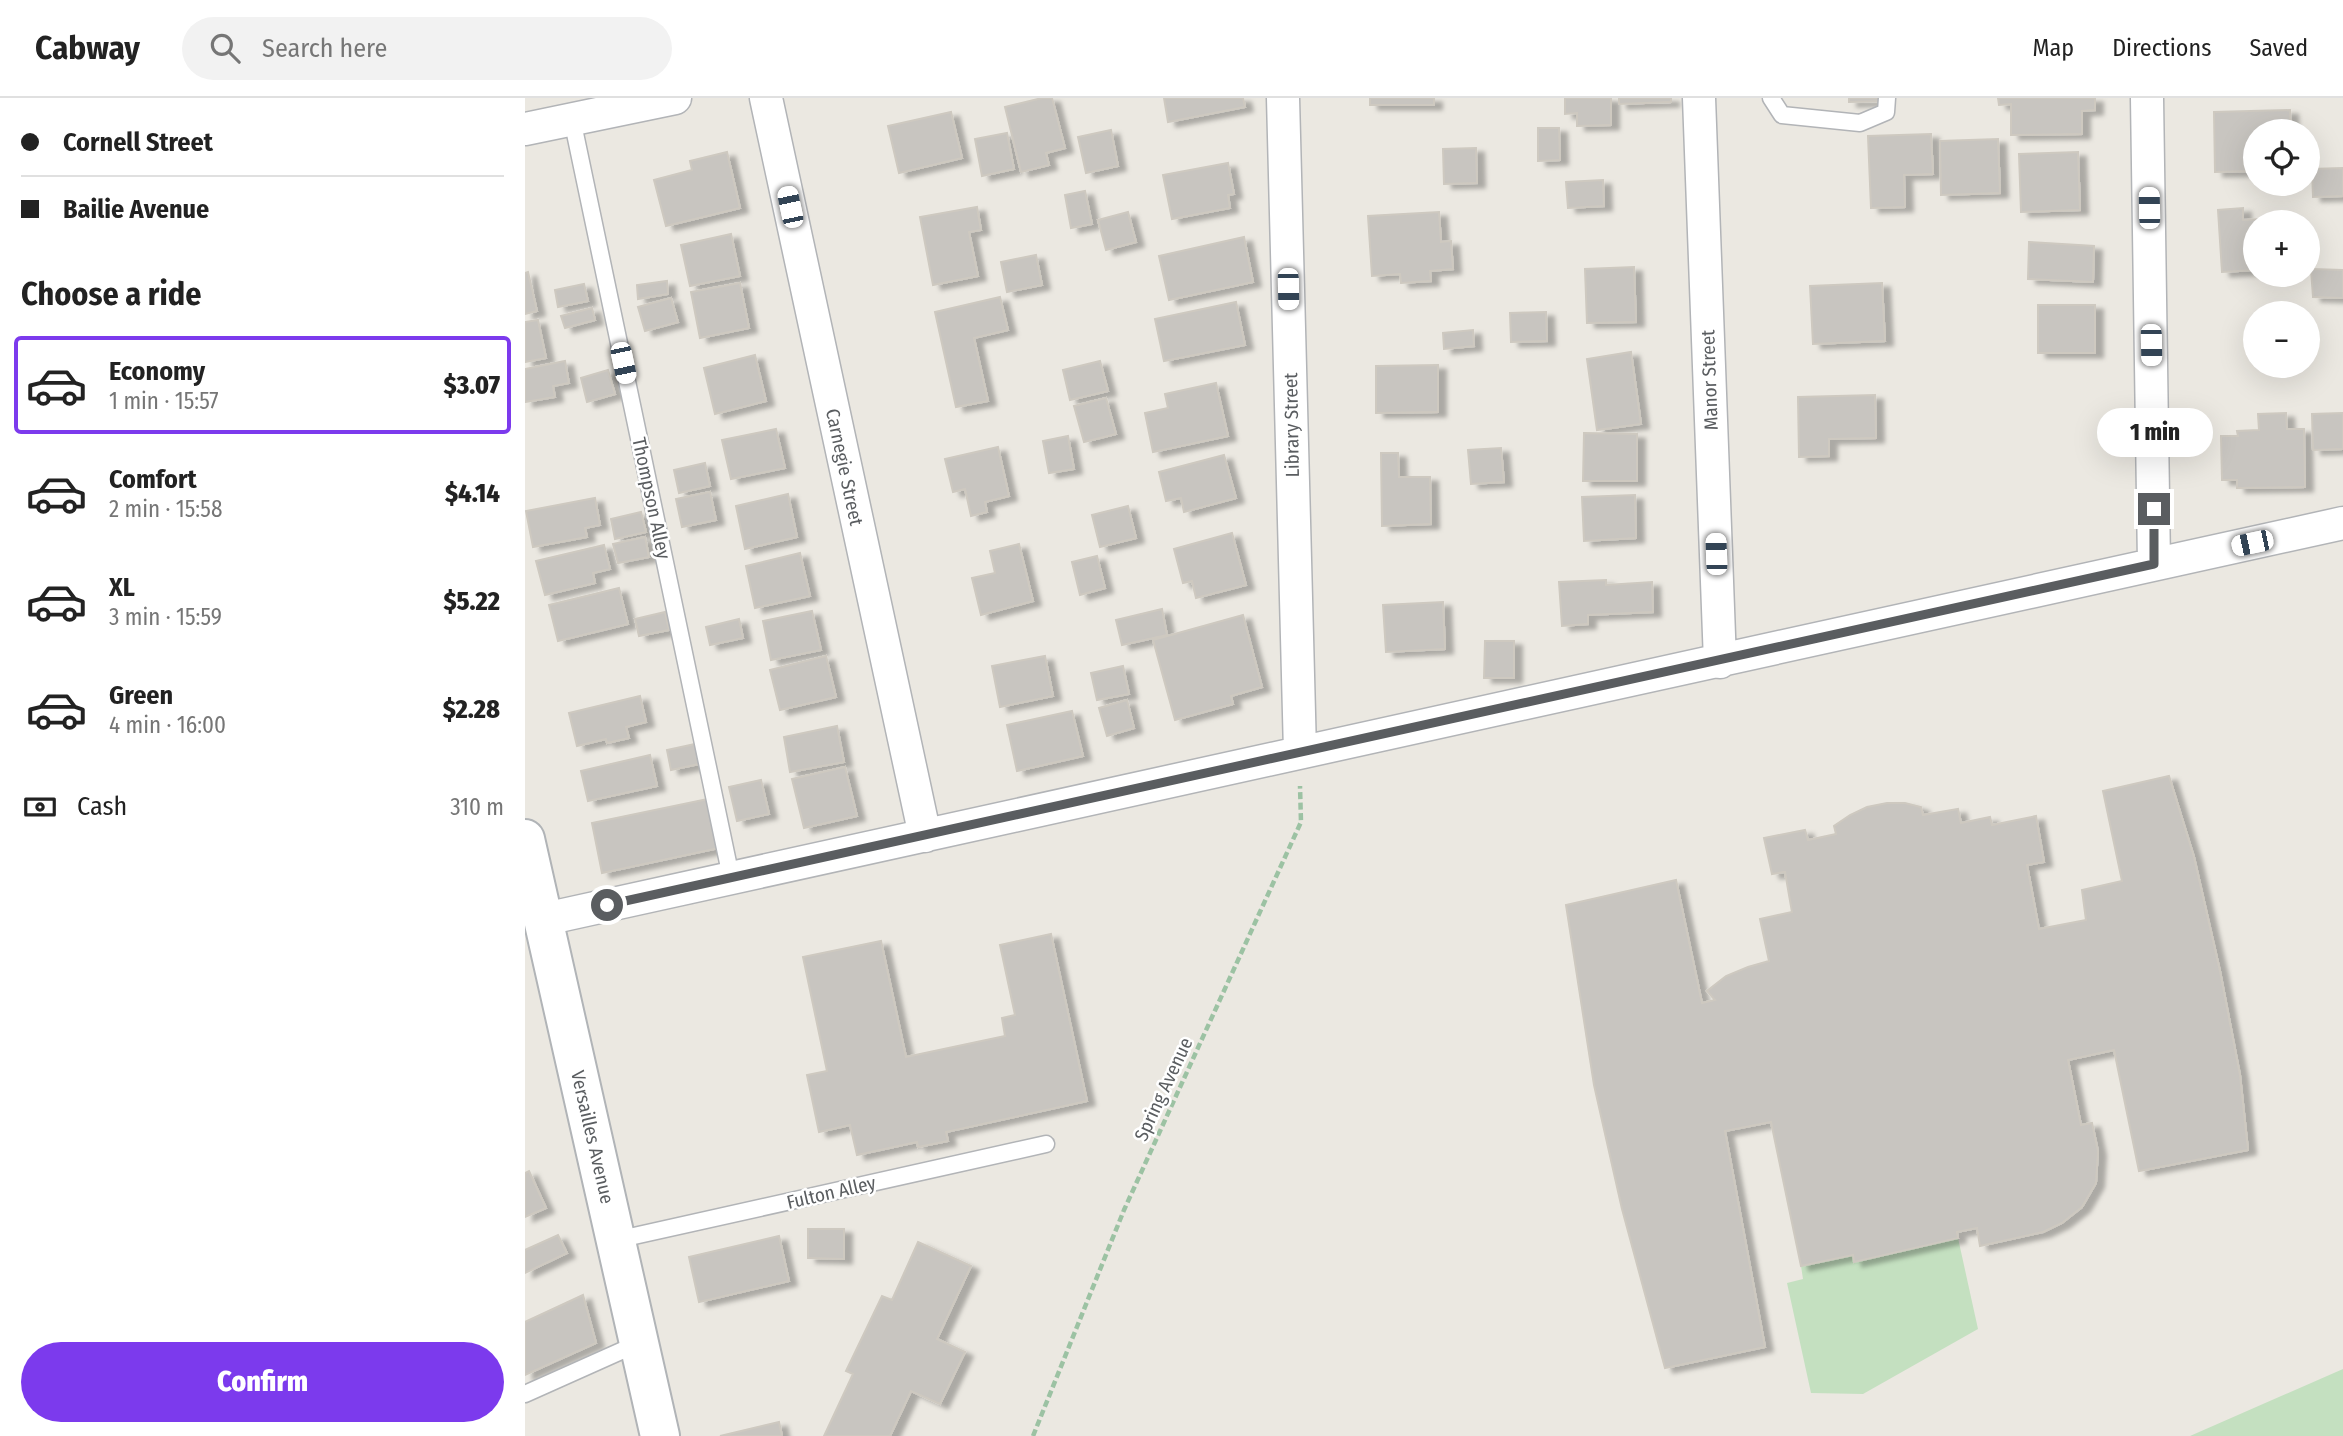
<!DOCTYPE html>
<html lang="en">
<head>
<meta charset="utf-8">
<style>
  :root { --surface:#fff; --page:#f2f2f2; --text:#222; --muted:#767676; --line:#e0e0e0; --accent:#7c3aed }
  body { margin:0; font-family:"Fira Sans Condensed",sans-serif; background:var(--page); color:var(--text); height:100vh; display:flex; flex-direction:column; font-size:26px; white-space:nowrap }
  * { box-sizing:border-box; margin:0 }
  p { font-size:23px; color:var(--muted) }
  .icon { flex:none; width:38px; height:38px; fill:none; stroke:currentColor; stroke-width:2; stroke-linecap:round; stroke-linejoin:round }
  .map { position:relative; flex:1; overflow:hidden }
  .sheet { display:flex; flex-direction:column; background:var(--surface); width:525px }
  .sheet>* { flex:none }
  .guide { display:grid; align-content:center; height:154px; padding:0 21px; background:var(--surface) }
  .controls { position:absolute; left:1718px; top:21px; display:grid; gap:14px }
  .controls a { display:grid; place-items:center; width:77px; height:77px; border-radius:50%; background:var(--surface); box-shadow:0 7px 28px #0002; font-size:35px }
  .end { position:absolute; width:32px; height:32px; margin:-16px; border:9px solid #5a5d60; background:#fff; box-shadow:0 0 0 4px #fff }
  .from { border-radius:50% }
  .bubble { position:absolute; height:49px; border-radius:24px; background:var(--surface); box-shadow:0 7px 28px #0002; font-size:23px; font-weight:800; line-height:49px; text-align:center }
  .car { position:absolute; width:21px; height:42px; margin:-21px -10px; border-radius:9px; box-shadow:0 0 5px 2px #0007; background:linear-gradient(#fff 24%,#345 0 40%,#fff 0 76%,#345 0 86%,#fff 0) }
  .guide b { display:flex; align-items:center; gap:24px; height:66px; font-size:26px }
  .guide b+b { border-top:2px solid var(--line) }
  .guide i { width:18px; height:18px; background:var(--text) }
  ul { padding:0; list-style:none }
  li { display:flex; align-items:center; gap:21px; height:98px; margin:0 14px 10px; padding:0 7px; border:4px solid transparent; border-radius:7px }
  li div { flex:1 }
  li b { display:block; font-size:26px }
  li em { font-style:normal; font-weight:800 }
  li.active { border-color:var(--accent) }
  li>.icon { width:63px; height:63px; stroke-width:1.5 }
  h2 { padding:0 21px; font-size:32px; line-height:84px }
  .pay { display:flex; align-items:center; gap:18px; height:77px; padding:0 21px; font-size:26px }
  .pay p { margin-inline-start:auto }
  .primary-button { display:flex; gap:14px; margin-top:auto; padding:14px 21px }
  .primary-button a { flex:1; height:80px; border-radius:42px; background:var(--accent); color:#fff; font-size:28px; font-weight:800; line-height:80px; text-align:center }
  header { display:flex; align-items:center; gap:42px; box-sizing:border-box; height:98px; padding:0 35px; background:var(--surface); border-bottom:2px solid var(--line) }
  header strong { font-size:33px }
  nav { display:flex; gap:38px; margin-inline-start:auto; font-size:24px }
  .search { width:490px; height:63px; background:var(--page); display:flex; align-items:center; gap:18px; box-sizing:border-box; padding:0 24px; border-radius:38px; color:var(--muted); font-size:26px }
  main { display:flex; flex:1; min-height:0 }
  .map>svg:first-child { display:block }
  .green { fill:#c4e0c0 }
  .building { fill:#c8c5c0; stroke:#cec9c0; stroke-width:2; filter:url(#shadow) }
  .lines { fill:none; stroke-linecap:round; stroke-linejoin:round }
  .lane-casing { stroke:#b2b4b7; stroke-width:19 }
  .street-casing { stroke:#b2b4b7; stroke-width:35 }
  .secondary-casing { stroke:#b1b4b7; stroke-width:42 }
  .path { stroke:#9cc2a3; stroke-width:4.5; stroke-dasharray:7 3.5; stroke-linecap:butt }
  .lane { stroke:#fff; stroke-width:16 }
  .street { stroke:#fff; stroke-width:32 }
  .secondary { stroke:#fff; stroke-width:38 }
  .route { stroke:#5a5d60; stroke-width:9 }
  .labels { text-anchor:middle; stroke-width:5; stroke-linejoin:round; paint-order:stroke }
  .street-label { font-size:19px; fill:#5a5d60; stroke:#fff }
</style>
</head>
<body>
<header>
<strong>Cabway</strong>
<div class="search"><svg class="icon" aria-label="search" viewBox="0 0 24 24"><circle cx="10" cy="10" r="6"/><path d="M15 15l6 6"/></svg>Search here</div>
<nav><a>Map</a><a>Directions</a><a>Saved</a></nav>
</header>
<main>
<section class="sheet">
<div class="guide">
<b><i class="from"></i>Cornell Street</b>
<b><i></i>Bailie Avenue</b>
</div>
<h2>Choose a ride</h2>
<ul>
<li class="active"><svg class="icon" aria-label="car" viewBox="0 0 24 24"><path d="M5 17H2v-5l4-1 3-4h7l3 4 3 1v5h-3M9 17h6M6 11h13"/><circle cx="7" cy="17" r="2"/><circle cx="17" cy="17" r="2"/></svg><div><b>Economy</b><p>1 min · 15:57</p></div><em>$3.07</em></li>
<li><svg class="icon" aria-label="car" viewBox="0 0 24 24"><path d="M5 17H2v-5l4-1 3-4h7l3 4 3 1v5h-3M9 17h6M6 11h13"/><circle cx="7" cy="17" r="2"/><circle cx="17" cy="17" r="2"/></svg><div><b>Comfort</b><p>2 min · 15:58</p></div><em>$4.14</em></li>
<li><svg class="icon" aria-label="car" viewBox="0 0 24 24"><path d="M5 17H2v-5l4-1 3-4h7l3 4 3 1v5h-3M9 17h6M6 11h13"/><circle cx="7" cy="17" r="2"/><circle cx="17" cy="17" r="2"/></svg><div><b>XL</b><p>3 min · 15:59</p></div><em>$5.22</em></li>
<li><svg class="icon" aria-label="car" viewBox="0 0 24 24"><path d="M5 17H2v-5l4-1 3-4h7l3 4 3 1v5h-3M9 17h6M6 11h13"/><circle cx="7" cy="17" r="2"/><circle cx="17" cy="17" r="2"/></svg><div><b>Green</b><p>4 min · 16:00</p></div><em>$2.28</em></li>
</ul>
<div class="pay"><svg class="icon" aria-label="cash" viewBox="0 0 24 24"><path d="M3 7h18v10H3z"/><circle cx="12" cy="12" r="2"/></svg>Cash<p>310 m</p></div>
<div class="primary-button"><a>Confirm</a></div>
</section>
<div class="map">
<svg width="1818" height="1338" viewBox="0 0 1818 1338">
  <defs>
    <filter id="shadow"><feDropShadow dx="8" dy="4.5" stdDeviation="2" flood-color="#0004"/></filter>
  </defs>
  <rect width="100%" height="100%" fill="#ebe8e1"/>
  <path class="green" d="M1433,1140l20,91 -115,65 -52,-1 -24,-110 16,-4 -2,-13 52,-11 1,7z
    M1818,1271v67h-153z"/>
  <path class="building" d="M517,0h10l13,50 -19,5 3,12 -28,7 -16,-65z
    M639,0h79l2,9 -77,15z
    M845,0h64v7h-64z
    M1040,0h46v27l-34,1v-13l-12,1z
    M1094,0h52v4l-52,2z
    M1324,0h35v3l-35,1z
    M1473,0h97v12l-13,1v23l-71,1v-31l-12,1z
    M1765,12l1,21h-35v40l-41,1 -1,-60z
    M426,14l11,46 -63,15 -11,-47z
    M1013,30h21l1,32 -22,1z
    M586,32l7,36 -32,7 -8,-36z
    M482,35l7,36 -32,7 -7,-37z
    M1406,36l2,40 -29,1 1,32 -34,1 -3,-72z
    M1473,41l2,54 -59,2 -1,-54z
    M951,50l1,35 -33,1 -1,-35z
    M202,54l13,56 -74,18 -12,-46 38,-10 -2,-9z
    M1553,54l2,58 -59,2 -2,-58z
    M703,65l6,31 -6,1 2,13 -58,11 -9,-44z
    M1818,70v28l-30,1 -1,-28z
    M1078,82l1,26 -36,2 -2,-26z
    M560,93l7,33 -21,4 -6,-33z
    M452,109l4,23 -12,2 9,44 -45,9 -13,-68z
    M1718,110v12l43,-2 1,4h-31v48l-34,2 -4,-62z
    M603,114l8,30 -30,8 -8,-30z
    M914,114l2,30 10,-1 2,28 -23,2 1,10 -30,2 -1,-9 -28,2 -4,-60z
    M206,136l9,42 -50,10 -9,-41z
    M719,139l9,45 -84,18 -10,-44z
    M1504,144l65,4 -1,36 -65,-3z
    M511,157l6,30 -35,7 -6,-30z
    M1109,169l2,55 -49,1 -2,-54z
    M1786,171l32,1v28l-30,-1z
    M3,174l9,39 -12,3v-41z
    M142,183l1,13 -30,5 -1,-14z
    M215,185l9,45 -49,10 -9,-46z
    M1357,185l3,58 -72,3 -3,-58z
    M59,186l4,17 -30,6 -3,-17z
    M475,199l8,33 -34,8 14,63 -32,6 -21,-95z
    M146,200l7,24 -33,9 -7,-24z
    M711,204l9,43 -81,16 -9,-42z
    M1513,207h57v48h-57z
    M67,210l3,12 -30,8 -4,-12z
    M1021,214l1,29 -36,1 -1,-29z
    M13,222l8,38 -21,4v-40z
    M948,232l1,16 -30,3 -1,-16z
    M1106,254l10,72 -44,6 -10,-71z
    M230,257l11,46 -51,13 -11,-46z
    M40,263l4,22 -16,3 2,11 -30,5v-33z
    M575,263l8,30 -38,9 -7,-30z
    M913,267v47l-62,1v-47z
    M83,272l7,24 -28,8 -6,-24z
    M691,285l12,53 -75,16 -8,-39 23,-5 -3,-14z
    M1350,297l1,43 -47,1v17l-30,1 -1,-60z
    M581,300l10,36 -32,8 -10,-36z
    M1761,315l1,16h17l1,58 -68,1v-8h-15l-1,-44h17l-1,-5 22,-1 -1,-16z
    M1818,315v36l-30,1 -1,-36z
    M251,331l9,39 -54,11 -9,-39z
    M1059,335l53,1v47h-54z
    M543,338l6,33 -25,4 -6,-32z
    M473,349l11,49 -24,6 2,10 -16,4 -6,-27 -12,3 -8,-33z
    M976,350l3,34 -33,2 -3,-34z
    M856,355h17l1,24h31l1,47 -49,2z
    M699,357l12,43 -52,14 -3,-14 -15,3 -7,-29z
    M180,365l5,23 -31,7 -5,-23z
    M185,394l6,28 -34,7 -6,-28z
    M263,396l9,43 -52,12 -9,-43z
    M1110,397l1,43 -52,3 -2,-44z
    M70,400l5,27 -15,3 2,9 -54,10 -7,-36z
    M603,408l8,32 -36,9 -8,-32z
    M116,414l5,20 -31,7 -4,-20z
    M707,435l14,52 -50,13 -4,-17 -9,2 -9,-34z
    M120,439l4,20 -31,6 -5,-19z
    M494,446l14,57 -52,14 -9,-37 23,-5 -5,-22z
    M79,447l6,24 -17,4 2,10 -50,12 -9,-34z
    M275,455l10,43 -55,12 -9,-42z
    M572,458l8,32 -25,7 -8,-33z
    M1081,482v5l46,-3 1,30 -65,3v9l-26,2 -3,-44z
    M94,490l9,36 -70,17 -9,-36z
    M918,504l2,47 -59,3 -3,-47z
    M637,511l5,26 -45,10 -6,-25z
    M287,513l9,39 -50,10 -8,-39z
    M140,514l4,18 -30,6 -4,-17z
    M718,517l19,72 -31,9 2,8 -58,16 -22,-80z
    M214,521l4,19 -33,7 -4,-18z
    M960,543h29v37h-30z
    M301,558l10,41 -56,13 -10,-40z
    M520,558l8,40 -53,11 -8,-41z
    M598,568l6,28 -32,6 -6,-27z
    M115,598l6,26 -20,5 3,11 -22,5 -1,-4 -29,7 -8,-33z
    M602,602l7,28 -27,8 -8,-28z
    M547,613l11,45 -66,15 -10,-46z
    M312,628l7,36 -54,10 -6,-35z
    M170,646l4,20 -28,6 -4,-20z
    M125,657l7,31 -69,15 -7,-30z
    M320,669l12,49 -53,12 -12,-49z
    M1644,678l25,81 26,114 20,104 8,75 -109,21 -25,-121 -46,10 13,65 11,-2 6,28 -2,32 -14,24 -20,16 -19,9 -63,14 -3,-18 -20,4 1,6 -104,24 -1,-7 -52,11 -30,-144 -46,9 40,216 -100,21 -43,-159 -28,-124 -28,-180 110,-25 26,123 13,-3 -8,-9 19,-15 22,-9 21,-6 -9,-42 32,-7 -7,-40 -13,2 -8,-36 41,-8 3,10 28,-6 -2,-8 16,-11 17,-8 20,-4h18l16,4 2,8 35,-6 3,14 29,-6 2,8 44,-9 8,46 -17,3 12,64 47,-9 -4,-30 40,-9 -19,-90z
    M236,682l8,34 -32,7 -8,-34z
    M183,701l11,49 -117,25 -10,-50z
    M526,836l36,167 -141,31 2,9 -30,6 -1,-5 -60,13 -7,-30 -31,7 -12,-57 20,-4 -24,-114 78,-16 25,116 99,-21 -3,-18 13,-3 -15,-70z
    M4,1073l17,37 -21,9v-44z
    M283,1131h36v30l-36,-1z
    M33,1137l9,18 -42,20v-23z
    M254,1138l10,45 -90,21 -10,-45z
    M393,1144l53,24 -34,73 28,13 -25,52 -29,-13 -21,45h-66l29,-62 -7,-3 36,-75 10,4z
    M58,1197l13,48 -71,32v-53z
    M254,1324l3,14h-62z"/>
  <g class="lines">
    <g class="lane-casing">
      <path id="lane" d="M1246,0l11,17 78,8 26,-11 1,-14
        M47,21l159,758
        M91,1142l430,-96
        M0,1296l114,-51"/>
    </g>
    <g class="street-casing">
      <path id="street" d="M241,0l159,738
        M758,0l17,654
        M1174,0l21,564
        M1622,0l7,466
        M0,31l150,-31
        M20,821l1798,-396"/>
    </g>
    <g class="secondary-casing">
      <path id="secondary" d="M0,741l135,597"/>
    </g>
    <path class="path" d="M508,1338l91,-226 177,-388 -1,-36"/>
    <use href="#lane" class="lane"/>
    <use href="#street" class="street"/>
    <use href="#secondary" class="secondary"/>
  </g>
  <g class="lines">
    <path class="route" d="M82,807l1547,-341v-55"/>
  </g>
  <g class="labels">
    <g class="street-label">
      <text transform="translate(1184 282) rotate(-92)" y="7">Manor Street</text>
      <text transform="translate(766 327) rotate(-91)" y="7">Library Street</text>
      <text transform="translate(320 369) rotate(78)" y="7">Carnegie Street</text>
      <text transform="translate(127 400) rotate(78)" y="7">Thompson Alley</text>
      <text transform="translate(638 991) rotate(-65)" y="7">Spring Avenue</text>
      <text transform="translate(68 1039) rotate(77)" y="7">Versailles Avenue</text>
      <text transform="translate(306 1094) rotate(-13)" y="7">Fulton Alley</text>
    </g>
  </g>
</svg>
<div class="controls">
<a><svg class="icon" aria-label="locate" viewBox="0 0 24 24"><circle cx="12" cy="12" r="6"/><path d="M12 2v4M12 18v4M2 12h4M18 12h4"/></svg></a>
<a>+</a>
<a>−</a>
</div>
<i class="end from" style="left:82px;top:807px"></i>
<i class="end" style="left:1629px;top:411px"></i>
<div class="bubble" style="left:1572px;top:310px;width:116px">1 min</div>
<i class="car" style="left:265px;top:109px;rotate:348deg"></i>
<i class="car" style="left:1624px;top:110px;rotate:359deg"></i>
<i class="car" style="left:763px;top:191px;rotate:179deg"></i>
<i class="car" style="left:1626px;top:247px;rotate:179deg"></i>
<i class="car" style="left:98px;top:265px;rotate:168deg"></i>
<i class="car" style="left:1727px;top:445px;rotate:258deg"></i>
<i class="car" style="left:1191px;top:456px;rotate:358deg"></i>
</div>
</main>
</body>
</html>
